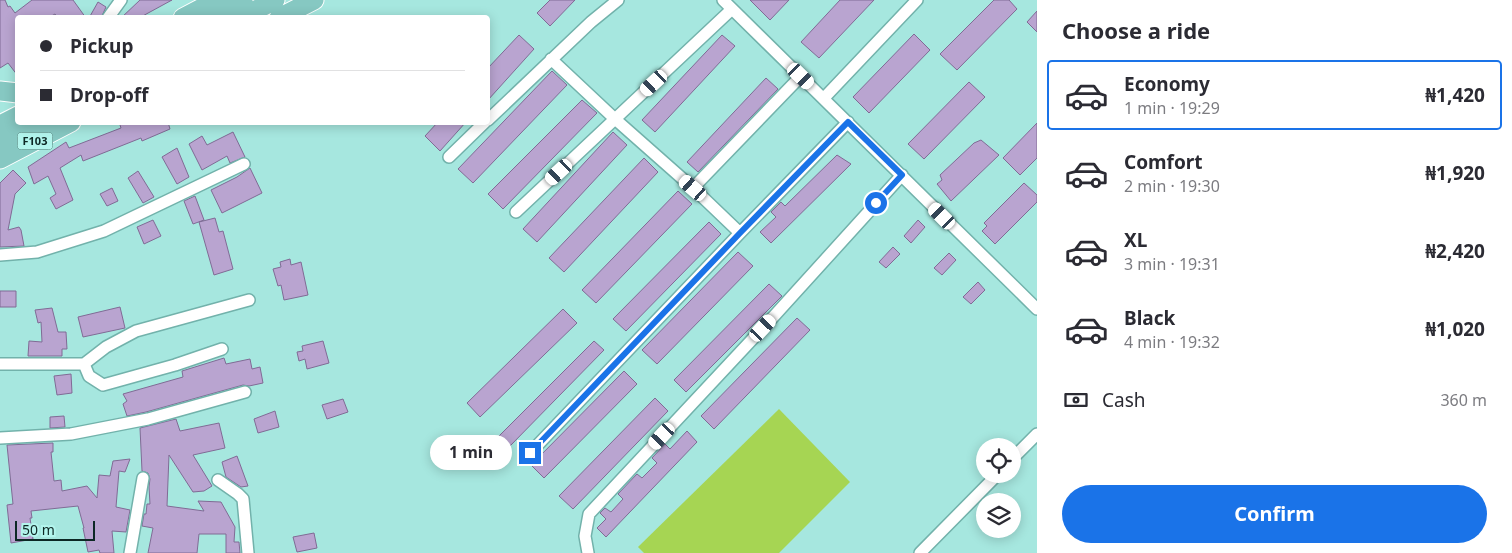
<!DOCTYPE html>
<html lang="en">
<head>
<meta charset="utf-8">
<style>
  :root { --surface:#fff; --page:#f2f2f3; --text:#2b2b33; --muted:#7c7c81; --line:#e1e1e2; --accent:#1a73e8 }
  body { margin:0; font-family:"Noto Sans",sans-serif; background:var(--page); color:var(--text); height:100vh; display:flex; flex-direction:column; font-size:19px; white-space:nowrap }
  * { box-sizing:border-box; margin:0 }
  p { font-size:16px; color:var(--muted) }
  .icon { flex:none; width:28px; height:28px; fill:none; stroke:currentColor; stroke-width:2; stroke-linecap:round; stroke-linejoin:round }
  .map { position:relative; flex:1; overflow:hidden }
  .details { display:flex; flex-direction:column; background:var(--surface); width:475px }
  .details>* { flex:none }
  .top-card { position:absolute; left:15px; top:15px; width:475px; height:110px; border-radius:5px; box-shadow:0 2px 12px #0003; display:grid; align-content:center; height:110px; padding:0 25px; background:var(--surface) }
  .fabs { position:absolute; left:976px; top:438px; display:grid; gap:10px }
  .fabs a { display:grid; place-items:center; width:45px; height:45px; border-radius:50%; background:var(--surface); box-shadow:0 2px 12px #0003; font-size:25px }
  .scale { position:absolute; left:15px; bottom:12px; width:80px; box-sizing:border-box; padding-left:5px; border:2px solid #0d2825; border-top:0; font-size:14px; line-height:18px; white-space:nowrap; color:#0d2825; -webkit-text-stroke:4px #b3f5ed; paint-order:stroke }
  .end { position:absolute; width:22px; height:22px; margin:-11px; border:6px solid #1a73e8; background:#fff; box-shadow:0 0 0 2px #fff }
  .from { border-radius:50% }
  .bubble { position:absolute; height:35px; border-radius:18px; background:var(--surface); box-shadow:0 2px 12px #0003; font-size:16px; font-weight:700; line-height:35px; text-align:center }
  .car { position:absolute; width:15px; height:30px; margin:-15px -8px; border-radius:6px; box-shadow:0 0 4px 1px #0007; background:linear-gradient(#fff 24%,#345 0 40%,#fff 0 76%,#345 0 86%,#fff 0) }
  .top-card b { display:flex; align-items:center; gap:18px; height:48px; font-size:19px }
  .top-card b+b { border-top:1px solid var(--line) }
  .top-card i { width:12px; height:12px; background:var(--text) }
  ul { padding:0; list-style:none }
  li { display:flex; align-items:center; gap:15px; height:70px; margin:0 10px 8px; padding:0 15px; border:2px solid transparent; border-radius:5px }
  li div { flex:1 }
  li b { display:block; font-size:19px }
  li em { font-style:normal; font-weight:700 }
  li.active { border-color:var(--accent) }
  li>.icon { width:45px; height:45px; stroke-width:1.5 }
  h2 { padding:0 25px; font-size:22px; line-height:60px }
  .pay { display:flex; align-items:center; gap:12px; height:55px; padding:0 25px; font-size:19px }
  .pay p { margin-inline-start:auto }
  .action { display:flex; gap:10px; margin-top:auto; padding:10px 25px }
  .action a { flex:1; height:58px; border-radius:30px; background:var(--accent); color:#fff; font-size:20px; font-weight:700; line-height:58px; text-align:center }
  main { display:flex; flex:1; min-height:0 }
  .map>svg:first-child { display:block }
  .green { fill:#a6d553 }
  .building { fill:#b9a4d0; stroke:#806b95 }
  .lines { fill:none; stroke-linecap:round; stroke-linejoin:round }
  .street-casing { stroke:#72b2ab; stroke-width:14 }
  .primary-casing { stroke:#fff; stroke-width:21 }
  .street { stroke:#fff; stroke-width:11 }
  .primary { stroke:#86c8c2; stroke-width:19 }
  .route { stroke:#1a73e8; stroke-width:6 }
  .labels { text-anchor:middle; stroke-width:5; stroke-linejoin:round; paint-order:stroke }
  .shield { fill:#b3f5ed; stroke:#3f6661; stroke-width:1 }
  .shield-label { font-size:11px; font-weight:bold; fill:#0d2825 }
</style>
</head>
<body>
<main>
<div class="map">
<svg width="1037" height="553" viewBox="0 0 1037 553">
  <rect width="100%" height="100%" fill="#a6e7df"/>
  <path class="green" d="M779,409l71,73 -71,71h-135l-6,-6z"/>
  <path class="building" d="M0,0h5l3,7 2,-1 5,7 17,-13h41l13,18h-28l-3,-4 -7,4h-30v58l-10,-13 -8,5z
    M140,0h32l-33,18h-18z
    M550,0h25l-25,26 -13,-13z
    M750,0h39l-19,20z
    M840,0h34l-55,58 -18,-16z
    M994,0h15l8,9 -60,61 -17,-16z
    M98,2l8,5 -5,11h-12z
    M1037,11v21l-10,-10z
    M914,34l16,16 -61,63 -16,-16z
    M519,35l15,14 -46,51v-32z
    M722,35l13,11 -80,86 -13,-12z
    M552,71l15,14 -94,98 -15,-14z
    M766,78l12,11 -80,83 -11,-10z
    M969,82l16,15 -61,62 -16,-15z
    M582,100l15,13 -94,96 -15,-15z
    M119,122h49l2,7 -28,12 -1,-3 -58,23 -2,-6 -21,13 13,32 -17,9 -6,-11 6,-4 -8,-18 -14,8 -6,-17 38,-25 3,6 52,-20z
    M438,122h28l-26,29 -15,-15z
    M1037,123v35l-17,17 -17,-17z
    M233,132l12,25 -15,6 -3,-7 -25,14 -13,-26 13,-8 5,9z
    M613,132l14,13 -90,97 -14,-13z
    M981,140l18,15 -48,46 -14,-17 5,-4 -2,-5 34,-32z
    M177,148l12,29 -12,7 -15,-27z
    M837,155l14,9 -80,79 -11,-11 16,-15 -5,-5 10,-10 4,4z
    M644,158l14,14 -94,100 -15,-14z
    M250,168l12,25 -40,20 -11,-23 26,-13z
    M13,170l13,13 -11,11 -7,36 11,-3 2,3 3,16 -24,1v-64z
    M138,171l16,26 -11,6 -15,-25z
    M1024,183l13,12v7l-42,42 -13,-13 5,-5 -3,-3z
    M112,188l6,13 -11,5 -7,-12z
    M678,191l14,13 -96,99 -14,-13z
    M195,196l9,24 -11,4 -9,-23z
    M215,218l4,14 4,-1 10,38 -19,6 -15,-53z
    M153,220l8,16 -17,8 -7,-17z
    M918,220l7,7 -14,16 -7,-7z
    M709,222l12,12 -95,97 -13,-12z
    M893,247l7,7 -14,14 -7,-6z
    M738,252l15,14 -96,98 -15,-14z
    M949,253l7,7 -14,15 -8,-7z
    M290,259l1,6 10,-3 7,33 -24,5 -3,-15 -3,1 -5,-17 8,-2 -1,-5z
    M978,282l7,8 -14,14 -8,-7z
    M769,284l13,12 -96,96 -12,-12z
    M0,291h16v16h-16z
    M120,307l5,21 -42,9 -5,-20z
    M52,308l6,24h8l1,17h-5v7h-34l1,-15 13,1 -1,-20 -3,1 -3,-13z
    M563,309l14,14 -97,94 -13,-14z
    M797,318l13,12 -96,99 -13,-13z
    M323,341l6,22 -22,6 -2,-10 -6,2 -2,-9 6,-1 -1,-5z
    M594,341l10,9 -94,96 -11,-10z
    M224,358l2,6 24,-5 2,10 8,-2 3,16 -14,3 -6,-1 -97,27 -19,4 -4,-12 4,-3 -4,-7 60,-17 -1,-6z
    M624,371l13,13 -93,94 -13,-13z
    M71,374l1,19 -15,2 -3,-19z
    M655,398l13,13 -95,98 -14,-13z
    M343,399l5,13 -21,7 -5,-14z
    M275,411l4,16 -21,6 -4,-14z
    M64,416l1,11 -15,1v-11z
    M176,419l4,12 39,-8 6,25 -32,7 19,31 -8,5 -11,1 -24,-37 -2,51 37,5 -6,-10 23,1 14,25 -1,15h5l1,11h-14v-19h-27l-2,19h-49l5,-25 -11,-2 2,-12h2l1,-10h3l-1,-17 1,-8 -2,-6 -6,-2 -2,-43z
    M687,431l10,11 -91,95 -9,-9 9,-9 -6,-6 5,-5 6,4 12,-13 -5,-5 19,-20 5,4 15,-15 -5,-5 13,-14 5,5z
    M53,443v9h-2l3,29 7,-1 1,11 25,-5 10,12 2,-23 11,1 3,-15 17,-2 -5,13 -6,-1 -3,36 14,3 -4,22 -14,-1 2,22h-14l-1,-3 -11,2 -5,-24h1l-6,-22 -47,5 1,7h-2l3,21 -22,4 -4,-38 6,-1 -6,-59z
    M237,456l11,30 -7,1 -15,-10 -4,-15z
    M314,533l3,15 -20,4 -4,-15z"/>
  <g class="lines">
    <g class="street-casing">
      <path id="street" d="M723,0l314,309
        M108,18l13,-18
        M551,59l64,60 78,69
        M824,98l93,-98
        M488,120l103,-98 27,-22
        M449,157l36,-35
        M516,212l216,-203
        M740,233l-47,-45 108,-112
        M0,255l37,-3 67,-21 140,-67
        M0,364h84l22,-17 30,-16 113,-31
        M84,364l5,12 14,9 72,-20 47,-16
        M0,438l71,-4 77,-15 97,-27
        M530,453l210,-220 108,-111
        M1012,459l25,-25
        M218,480l20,14 5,5 5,54
        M130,553l13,-75
        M588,553l-3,-17 4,-22 186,-199 127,-140
        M920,553l78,-79"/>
    </g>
    <g class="primary-casing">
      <path id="primary" d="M183,18l34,-18
        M209,18l34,-18
        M241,18l34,-18
        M279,18l35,-18
        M0,91l18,2
        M0,125l18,-9
        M0,141l37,-19
        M0,159l71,-37"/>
    </g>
    <use href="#street" class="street"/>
    <use href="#primary" class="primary"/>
  </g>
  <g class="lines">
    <path class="route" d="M530,453l210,-220 108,-111 54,53 -26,28"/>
  </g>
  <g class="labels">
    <rect class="shield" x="17.5" y="132.5" width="35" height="17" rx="4"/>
    <g class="shield-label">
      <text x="35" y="145">F103</text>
    </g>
  </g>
</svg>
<div class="fabs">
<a><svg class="icon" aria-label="locate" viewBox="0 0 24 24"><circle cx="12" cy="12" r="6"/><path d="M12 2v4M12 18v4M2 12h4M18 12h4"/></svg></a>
<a><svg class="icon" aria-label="layers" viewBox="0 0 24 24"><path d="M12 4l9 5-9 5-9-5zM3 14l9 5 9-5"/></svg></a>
</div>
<div class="scale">50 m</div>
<i class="end from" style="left:876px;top:203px"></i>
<i class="end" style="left:530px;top:453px"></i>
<div class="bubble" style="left:430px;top:435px;width:82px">1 min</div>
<i class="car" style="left:801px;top:76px;rotate:134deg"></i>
<i class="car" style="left:654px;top:83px;rotate:227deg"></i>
<i class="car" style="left:559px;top:172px;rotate:227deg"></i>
<i class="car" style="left:693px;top:188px;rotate:311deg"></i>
<i class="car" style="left:942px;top:216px;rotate:315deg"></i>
<i class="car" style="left:763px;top:328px;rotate:43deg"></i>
<i class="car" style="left:662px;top:436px;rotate:223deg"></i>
<div class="top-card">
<b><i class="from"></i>Pickup</b>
<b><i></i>Drop-off</b>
</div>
</div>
<section class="details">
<h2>Choose a ride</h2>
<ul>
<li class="active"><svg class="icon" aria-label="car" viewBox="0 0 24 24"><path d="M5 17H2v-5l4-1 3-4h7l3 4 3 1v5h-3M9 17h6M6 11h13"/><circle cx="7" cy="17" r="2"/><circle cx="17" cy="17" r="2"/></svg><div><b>Economy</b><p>1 min · 19:29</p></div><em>₦1,420</em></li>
<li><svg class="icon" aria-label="car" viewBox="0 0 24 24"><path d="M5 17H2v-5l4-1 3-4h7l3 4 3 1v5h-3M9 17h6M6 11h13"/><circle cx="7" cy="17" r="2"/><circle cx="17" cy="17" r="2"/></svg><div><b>Comfort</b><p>2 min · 19:30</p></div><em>₦1,920</em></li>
<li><svg class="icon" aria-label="car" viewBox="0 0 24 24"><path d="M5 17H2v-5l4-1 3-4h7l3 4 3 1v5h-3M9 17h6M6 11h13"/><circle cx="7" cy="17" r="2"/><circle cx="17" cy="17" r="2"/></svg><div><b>XL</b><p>3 min · 19:31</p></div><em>₦2,420</em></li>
<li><svg class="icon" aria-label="car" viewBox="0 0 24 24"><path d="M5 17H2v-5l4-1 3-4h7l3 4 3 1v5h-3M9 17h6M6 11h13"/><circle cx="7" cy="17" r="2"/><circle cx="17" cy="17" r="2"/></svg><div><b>Black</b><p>4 min · 19:32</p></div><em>₦1,020</em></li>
</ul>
<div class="pay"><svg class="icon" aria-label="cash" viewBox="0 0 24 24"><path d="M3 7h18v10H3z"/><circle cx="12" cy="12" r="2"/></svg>Cash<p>360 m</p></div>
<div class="action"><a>Confirm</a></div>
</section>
</main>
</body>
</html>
